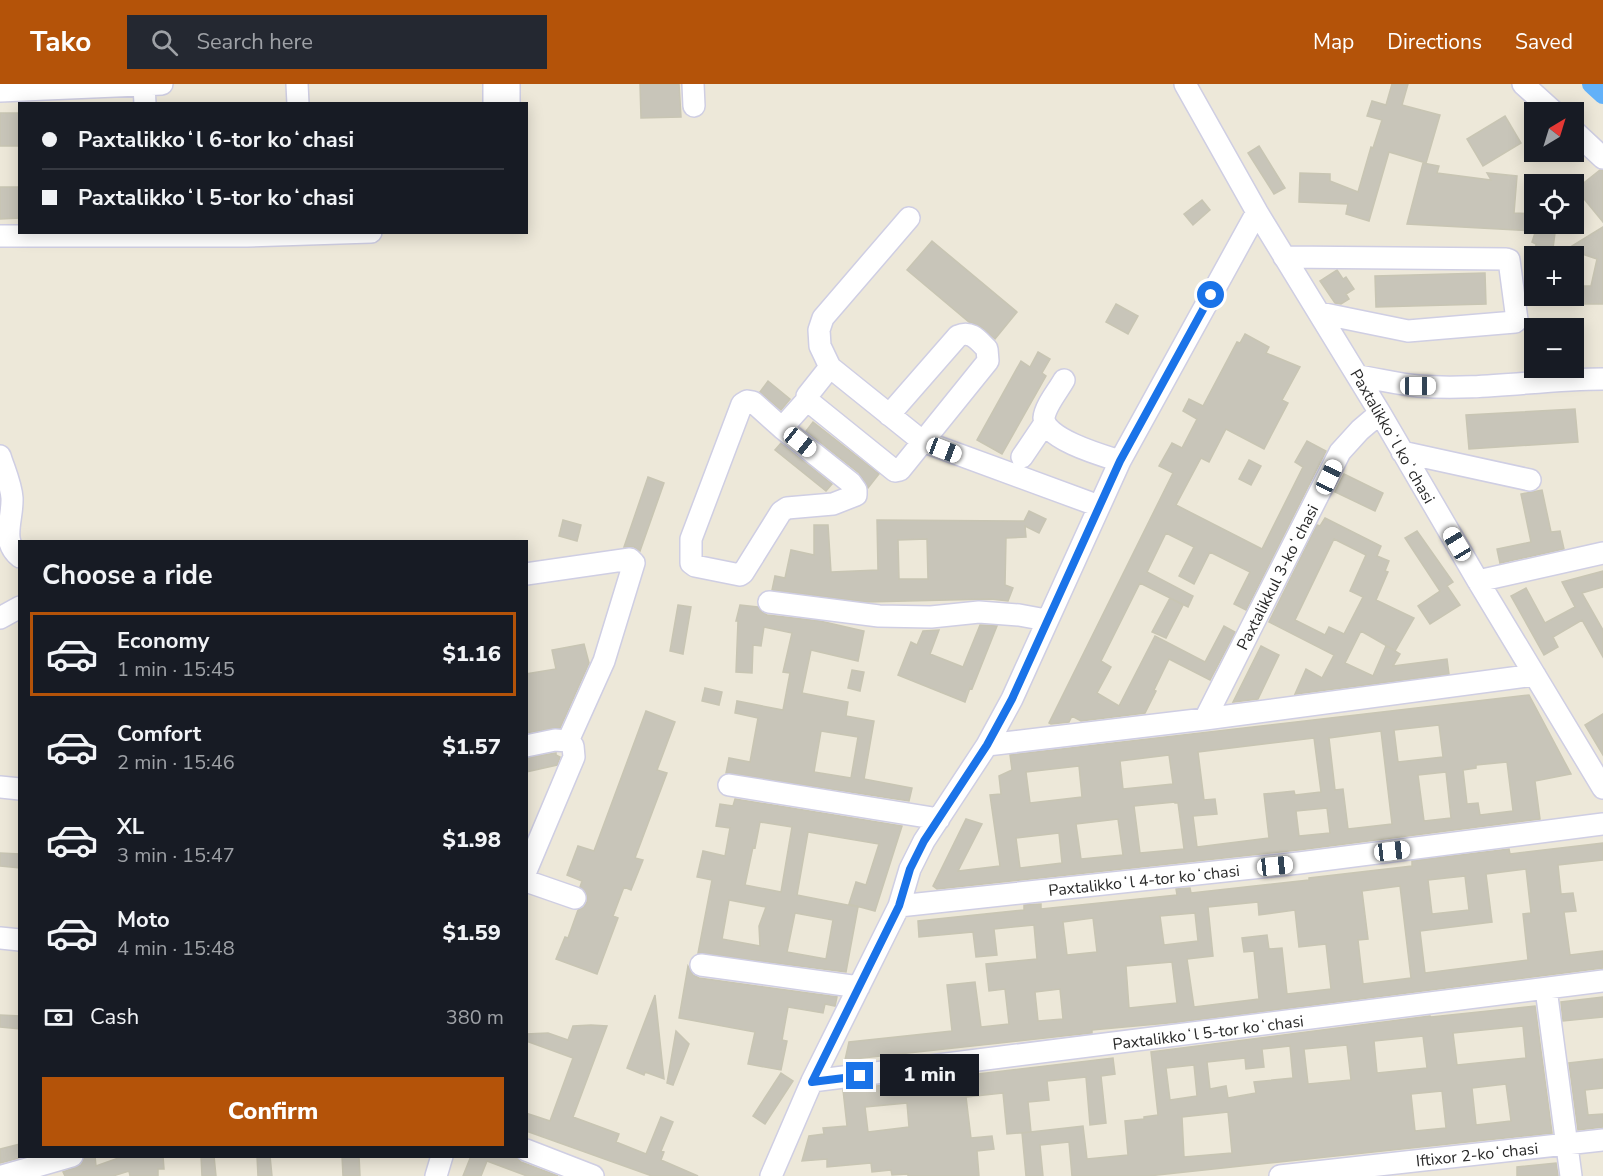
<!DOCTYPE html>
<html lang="en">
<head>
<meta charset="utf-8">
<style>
  :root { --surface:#171b24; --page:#242831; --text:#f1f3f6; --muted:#9ea1a6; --line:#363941; --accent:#b45309 }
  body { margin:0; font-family:"Nunito Sans",sans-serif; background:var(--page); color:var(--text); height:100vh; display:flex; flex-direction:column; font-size:22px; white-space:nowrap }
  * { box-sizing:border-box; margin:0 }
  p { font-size:20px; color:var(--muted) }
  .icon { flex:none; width:33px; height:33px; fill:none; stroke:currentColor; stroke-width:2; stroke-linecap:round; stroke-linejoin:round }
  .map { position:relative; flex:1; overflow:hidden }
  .details { position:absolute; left:18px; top:456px; width:510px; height:618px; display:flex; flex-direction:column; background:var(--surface); border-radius:0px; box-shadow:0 3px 15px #0003 }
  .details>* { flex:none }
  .top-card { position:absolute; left:18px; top:18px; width:510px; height:132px; border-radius:0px; box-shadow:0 3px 15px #0003; display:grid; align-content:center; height:132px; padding:0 24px; background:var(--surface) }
  .needle { width:39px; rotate:38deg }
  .tools { position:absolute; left:1524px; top:18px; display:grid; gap:12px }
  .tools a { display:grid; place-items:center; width:60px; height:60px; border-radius:0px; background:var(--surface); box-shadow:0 3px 15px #0003; font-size:30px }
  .end { position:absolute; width:27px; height:27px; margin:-14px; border:8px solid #1a73e8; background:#fff; box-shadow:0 0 0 3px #fff }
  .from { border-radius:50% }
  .bubble { position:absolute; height:42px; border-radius:0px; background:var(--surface); box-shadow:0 3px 15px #0003; font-size:20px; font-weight:800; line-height:42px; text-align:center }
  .car { position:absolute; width:18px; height:36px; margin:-18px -9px; border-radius:8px; box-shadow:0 0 4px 2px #0007; background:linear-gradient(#fff 24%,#345 0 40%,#fff 0 76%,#345 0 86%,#fff 0) }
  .top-card b { display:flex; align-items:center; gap:21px; height:57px; font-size:22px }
  .top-card b+b { border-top:2px solid var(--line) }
  .top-card i { width:15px; height:15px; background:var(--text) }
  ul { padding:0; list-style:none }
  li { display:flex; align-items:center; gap:18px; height:84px; margin:0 12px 9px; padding:0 12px; border:3px solid transparent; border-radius:0px }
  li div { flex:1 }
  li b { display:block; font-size:22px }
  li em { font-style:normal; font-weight:800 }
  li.active { border-color:var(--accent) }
  li>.icon { width:54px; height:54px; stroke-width:1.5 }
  h2 { padding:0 24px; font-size:27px; line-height:72px }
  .pay { display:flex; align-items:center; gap:15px; height:66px; padding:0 24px; font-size:22px }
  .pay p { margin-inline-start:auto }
  .cta { display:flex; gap:12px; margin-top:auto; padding:12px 24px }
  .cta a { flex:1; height:69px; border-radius:0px; background:var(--accent); color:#fff; font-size:24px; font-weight:800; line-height:69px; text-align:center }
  header { display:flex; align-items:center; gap:36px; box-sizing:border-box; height:84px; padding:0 30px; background:var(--accent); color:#fff }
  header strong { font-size:28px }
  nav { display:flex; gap:33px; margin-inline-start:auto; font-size:21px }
  .search { width:420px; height:54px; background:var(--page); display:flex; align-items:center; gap:15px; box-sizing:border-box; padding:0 21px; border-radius:0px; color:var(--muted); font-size:22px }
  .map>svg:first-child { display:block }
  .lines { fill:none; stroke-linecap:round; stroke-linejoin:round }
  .canal { stroke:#62b1f9; stroke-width:18 }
  .building { fill:#c8c5b9; stroke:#c8c5b3; stroke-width:1.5; fill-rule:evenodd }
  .minor-casing { stroke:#cfcee3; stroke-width:24 }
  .minor { stroke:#fff; stroke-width:21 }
  .route { stroke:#1a73e8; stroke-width:8 }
  .labels { text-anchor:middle; stroke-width:4.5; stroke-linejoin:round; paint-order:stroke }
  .street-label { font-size:16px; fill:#292929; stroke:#fff }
</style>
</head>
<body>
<header>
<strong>Tako</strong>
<div class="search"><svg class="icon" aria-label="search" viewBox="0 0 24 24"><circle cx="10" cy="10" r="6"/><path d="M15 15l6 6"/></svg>Search here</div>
<nav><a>Map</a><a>Directions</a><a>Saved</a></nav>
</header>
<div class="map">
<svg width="1603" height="1092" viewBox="0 0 1603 1092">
  <rect width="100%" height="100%" fill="#ede8d9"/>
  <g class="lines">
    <path class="canal" d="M1591,0l12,11"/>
  </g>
  <path class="building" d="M640,0h39l2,33 -40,1z
    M1392,0h16l-6,21 38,10 -14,48 -37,-11 -20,69 -23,-7 2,-10 -49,-2 1,-29 30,1v7l28,11 13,-45 2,1 9,-28 -15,-4 5,-15 14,4z
    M0,29h20v33h-20z
    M1505,32l16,27 -38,23 -16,-27z
    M1259,62l26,42 -11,6 -26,-41z
    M1423,79l16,3 -2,7 54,7 -4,-7 30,3 -3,37 20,1v17l-127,-7z
    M1600,86h3v52l-27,-33z
    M0,103h20v31l-20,1z
    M1202,116l8,10 -17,15 -9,-11z
    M1537,143l18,6 -3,23h-17l1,-12 -4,-2z
    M1603,143v77h-29v-18h17l6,-27 -30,-10z
    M932,157l85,71 -22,27 -14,-12 -12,-5 -62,-52z
    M1337,186l6,9 3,-2 8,12 -8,5 3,5 -8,5 -6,-1 -15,-22z
    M1485,189l1,31 -110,3 -1,-31z
    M1116,220l22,12 -10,18 -22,-12z
    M1245,250l24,13 -3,6 34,14 -18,33 6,3 -24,46 -38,-20 -17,33 -8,-4 -25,47 86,44 41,-82 -8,-5 12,-21 19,10 -80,159 -12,-6 16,-32 -40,-20 -16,32 -15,-8 15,-29 -28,-14 -19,39 46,24 -5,11 -48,-24 -39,78 10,6 -14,26 22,13 36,-70 50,26 19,-36 11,6 -25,48 -41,-21 -15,31 2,1 -11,22 -64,8 -9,-5 -3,6 -18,2 -2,-1 124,-250 -14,-7 13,-23 10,5 15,-29 -14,-8 6,-12 14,7 34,-64 3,1z
    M1038,268l12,7 -8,14 4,3 -44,78 -25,-14 44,-79 9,6z
    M768,297l22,18 -9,11 -21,-18z
    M1575,325l3,33 -109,7 -3,-34z
    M813,338l66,52 -11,14 -9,-15 -53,-42z
    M781,359l51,41 -6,7 -51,-41z
    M1249,376l12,6 -10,19 -12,-6z
    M1344,390l39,19 -8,18 -40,-19z
    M648,393l16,6 -24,68 -6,-4h-10z
    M1542,406l9,42 9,-1 4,18 -64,14 -3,-14 34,-7 -10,-48z
    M1029,427l17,8 -7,14 -14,-7 1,11 -20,1 -1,47 8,3 -5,13 -17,-2 -125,3 -94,-12 3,-14 10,2 6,-28 23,5v-30h14l3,47 47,-2 -1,-50 147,1zM927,455l1,40h-29l-1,-39z
    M1325,434l56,28 -4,10 12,5 -4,10 3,1 -12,28 38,18 -19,33 5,3 -7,12 54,-7 2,15 -154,20 11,-25 16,9 12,-23 -65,-33 48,-97 3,1zM1334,455l32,16 -16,36 13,6 -19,37 -15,-7 -4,8 -30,-15zM1361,547l33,19 -8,-4 -13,30 -28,-13z
    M563,436l18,5 -4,16 -18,-5z
    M1417,447l36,51 -6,4 13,19 -30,19 -12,-18 22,-15 -35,-53z
    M1603,487v16l-21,6 21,37v27l-21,-37 -29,17 5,10 -14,8 -33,-59 15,-8 19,35 30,-16 -13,-25z
    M1170,514l13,7 -17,33 -14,-6z
    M678,521l13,2 -8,47 -13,-3z
    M740,521l18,2 4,5 5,3 53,6 44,10 -6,30 -47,-11 -9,43 46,9 -2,14 28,5 -10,58 48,9 -3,13 -183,-28 3,-15 21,4 8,-44 -23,-5 2,-12 46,9 7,-37 -7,-1 9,-39 -28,-6 -3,19 -8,-1 -1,28 -16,-1 2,-51h-2zM821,647l37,6 -7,41 -37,-6z
    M980,541l17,1 -25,63 -2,-1 -5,14 -67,-27 13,-33 6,3 6,-14 16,-1 -9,24 33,13z
    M584,560l5,19 -29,65 -34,5v-59l30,-5 -4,-19z
    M1261,562l18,9 -21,44 -25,3z
    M852,586l12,2 -4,19 -12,-3z
    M705,604l17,4 -3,13 -17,-4z
    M1529,611l42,79 -36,7 5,38 -242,31 -361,39 -4,-3 33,-67 16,5 -24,47 42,-5 -10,-71 11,-1 -2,-18 13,-6 -2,-15zM1439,641l4,32 -45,5 -4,-32zM1381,647l11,93 -44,5 -5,-40 -8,1 -6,-52zM1314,654l7,54 -26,3 -1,-4 -30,3 5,44 -72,9 -4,-31 24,-2 -2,-15 -11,1 -6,-48zM1169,671l4,29 -50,5 -3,-28zM1507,678l6,49 -33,4 -2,-12 -11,1 -4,-34 13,-2v-3zM1079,682l3,31 -52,6 -4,-31zM1446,688l5,46 -27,3 -6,-46zM1175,718v1h3l6,46 -44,4 -6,-47zM1327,724l3,25 -31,3 -3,-25zM1118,735l5,36 -42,4 -5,-35zM1059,749l3,30 -42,5 -4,-30z
    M646,627l29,11 -18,48 10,3 -32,85 8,2 -12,30 -7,-3 -11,29 5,2 -21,56 -41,-15 9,-22 3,1 10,-28 6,-3 3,-5v-7l-7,-8 2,-6 -15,-6 11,-29 16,5z
    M1603,630v41l-18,-30z
    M556,669v2l4,2 -3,8 -31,7v-14z
    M735,715l167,27 -27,85 -26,-7 7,-22 10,3 13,-41 -71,-12 -11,63 61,12 -12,65 -148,-19 14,-73 -15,-3 6,-26 22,5 5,-28 -14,-2 4,-22 13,2zM760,738l32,5 -11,65 -36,-7 8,-38 2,1zM729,816l37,7 -7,19 1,20 -38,-7zM795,829l38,7 -7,39 -39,-7z
    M1603,759v17l-45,5 3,29 12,-1 3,18 -12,1 6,43 33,-4v17l-424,54 -87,8v3l-20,2 -227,25 4,-18 103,-11 -5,-46 28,-3 6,45 28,-3 -4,-35 -16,2 -3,-27 51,-5 -3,-34 -40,4 3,26 -21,2 -3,-25 -54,5 -1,-16 106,-11v-5l17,-1v5l136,-14 -1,-6 14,-1 1,5 118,-13v-2l103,-12v-5l97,-12 1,5zM1526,785l5,44 -8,1 5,46 -103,13 -5,-42 72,-9 -6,-48zM1465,792l4,34 -37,4 -4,-34zM1400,802l11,92 -48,6 -5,-44 10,-1 -6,-48zM1258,818l1,13 36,-5 4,37 27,-3 5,45 -44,5 -5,-46 -13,1 -2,-14 -25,3 2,14 10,-1 5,48 -65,8 -7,-48 26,-3 -5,-49zM1195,829l3,28 -34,4 -4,-29zM1093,834l4,34 -30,3 -4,-33zM1172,878l5,41 -48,5 -3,-42zM1060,905l3,30 -25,2 -3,-29z
    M0,769l20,1v14l-20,-2z
    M688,882l5,9 6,3 138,19 -2,9 -10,-2 -2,9 -35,-6 -6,33 5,1 -6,29 -33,-6 7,-32 -76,-14z
    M655,911l9,84 -19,-7 -1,3 -17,-7z
    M1603,913v20l-40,4 -2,-19z
    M1535,922l17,127 -404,43h-76l-3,-34 -29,3 3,31h-17l-4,-43 61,-7 4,33 41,-4 -3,-34 19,-2v-2l14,-2 -7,-63 279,-36 1,1zM1523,942l3,32 -69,7 -4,-32zM1423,952l4,32 -50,5 -3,-32zM1347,961l4,35 -43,4 -4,-35zM1290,962l3,32 -39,4 2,11 -28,5 -2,-12 -16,3 -3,-27 38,-4 1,11 18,-2 -2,-18zM1194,981l3,31 -27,4 -4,-32zM1506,1000l5,37 -35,4 -4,-37zM1442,1007l4,37 -31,3 -4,-37zM1228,1028l4,41 -48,4 -2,-40z
    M0,931l20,1v13l-20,-2z
    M591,941l16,1 -34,91 46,17 -3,8 30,12 15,-37 12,5 -12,29 3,1 -3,8 37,16h-46l-126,-45v-18l24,8 23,-63 -47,-17v-7l22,-1 20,7 5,-14z
    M676,947l13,13 -16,41 -6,-2z
    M1113,974l2,16 -14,2 5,47 -16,2 -4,-48 -39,4 2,19 -21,2 3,30 -24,2 -4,-41 -37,4 5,41 21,-2 2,13 -17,2 2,25h-71v-2l-16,1 -1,-5 -19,2 -1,-9 -44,4v-8l-25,2 7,-25 15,-2 -1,-6 24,-2 -4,-36zM907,1019l2,24 -41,5 -3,-25z
    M1603,975v29l-18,2 3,25 15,-1v13l-25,3 -9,-67z
    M781,989l12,8 -28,43 -12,-8z
    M20,1060v14l-20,5v-14z
    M84,1072h11l1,10 28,-10h39l1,13h-6v7h-28l-1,-5 -16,5h-48l-2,-4 18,-7z
    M201,1072h13l2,20h-14z
    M257,1072h13l2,20h-14z
    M342,1072h17l1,20h-17z
    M471,1072h44l6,6 37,14h-31l-40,-15 -6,15h-18z
    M1556,1079l2,13h-41v-9z"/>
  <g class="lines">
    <g class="minor-casing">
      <path id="minor" d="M297,0l1,20
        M494,0v20
        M693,0l1,22
        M1185,0l72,128 123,201 98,168 125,207
        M1523,0l31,28
        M144,1l1,19
        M0,7l162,-7
        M509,20v-20
        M1574,47l29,27
        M909,134l-86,100 -4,12 1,16 10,21 92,74 177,65
        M0,152h247l124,-4
        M1284,173l222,2 3,1 8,60 -2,2 -107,9 -88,-18
        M830,283l-23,29v4l88,71 5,-1 88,-109 -1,-12c-9,-9 -16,-19 -29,-13l-69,79
        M1358,292c20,3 40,8 60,10 61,5 123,-7 185,-7
        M1064,296c-6,11 -19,26 -20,38 0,21 60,38 76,43
        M782,344l69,55 5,7v5l-23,9 -46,4 -6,4 -38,61 -3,2 -45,-9 -4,-3v-24l51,-135 5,-3 6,1 29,26 25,-28
        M1402,368l128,28
        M0,372c4,13 11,28 12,42 1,22 -12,43 8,59
        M1022,373l23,-34
        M526,490l104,-15 4,4 -30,98 -36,80
        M1478,497l125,-28
        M769,518l110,14 52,1 48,-5 40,3 27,5
        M0,534l20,-11
        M1205,635l135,-267 20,-22 20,-17
        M987,661l218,-26 330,-44
        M526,662l29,-6 13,1
        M729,701l210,34
        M0,703l20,2
        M526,787l48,-114 -1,-11 -5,-5
        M526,797l49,17
        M899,822l400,-43 304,-39
        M0,854l20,2
        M701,881l158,22
        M1546,905l25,187
        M812,997l791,-100
        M526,1066l67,26
        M2,1092l70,-20
        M436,1092l6,-20
        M771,1092l41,-95 87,-175 11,-37 14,-28 63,-96 25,-46 108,-238 137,-249
        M1280,1092l323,-36"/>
    </g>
    <use href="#minor" class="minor"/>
  </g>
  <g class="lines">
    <path class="route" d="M860,992l-48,6 87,-176 11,-37 14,-28 63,-96 25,-46 108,-238 91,-166"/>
  </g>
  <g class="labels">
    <g class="street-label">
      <text transform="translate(1393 352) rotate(60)" y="6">Paxtalikkoʻl koʻchasi</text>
      <text transform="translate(1277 493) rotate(-63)" y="6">Paxtalikkul 3-koʻchasi</text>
      <text transform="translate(1144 796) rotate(-6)" y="6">Paxtalikkoʻl 4-tor koʻchasi</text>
      <text transform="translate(1208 948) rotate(-7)" y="6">Paxtalikkoʻl 5-tor koʻchasi</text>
      <text transform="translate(1477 1070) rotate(-6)" y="6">Iftixor 2-koʻchasi</text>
    </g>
  </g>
</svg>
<div class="tools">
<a><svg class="needle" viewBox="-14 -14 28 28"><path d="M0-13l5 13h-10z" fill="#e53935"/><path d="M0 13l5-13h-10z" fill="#9ea1a6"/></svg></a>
<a><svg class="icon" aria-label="locate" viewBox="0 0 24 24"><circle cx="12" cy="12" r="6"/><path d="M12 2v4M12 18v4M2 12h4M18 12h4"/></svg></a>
<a>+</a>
<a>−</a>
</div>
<i class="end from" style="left:1211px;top:211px"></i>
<i class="end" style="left:860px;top:992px"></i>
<div class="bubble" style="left:880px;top:970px;width:99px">1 min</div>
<i class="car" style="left:1418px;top:302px;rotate:90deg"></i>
<i class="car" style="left:800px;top:358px;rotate:129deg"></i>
<i class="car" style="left:944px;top:366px;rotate:111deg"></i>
<i class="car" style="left:1329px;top:393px;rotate:25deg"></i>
<i class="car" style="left:1457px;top:460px;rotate:329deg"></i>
<i class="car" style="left:1392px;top:767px;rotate:83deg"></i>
<i class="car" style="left:1275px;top:782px;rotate:84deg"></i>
<div class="top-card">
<b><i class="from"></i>Paxtalikkoʻl 6-tor koʻchasi</b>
<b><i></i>Paxtalikkoʻl 5-tor koʻchasi</b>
</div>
<section class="details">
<h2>Choose a ride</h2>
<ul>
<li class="active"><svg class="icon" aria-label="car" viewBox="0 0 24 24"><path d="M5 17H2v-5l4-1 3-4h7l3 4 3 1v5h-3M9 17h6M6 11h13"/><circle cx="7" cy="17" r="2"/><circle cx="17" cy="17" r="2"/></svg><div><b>Economy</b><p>1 min · 15:45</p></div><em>$1.16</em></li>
<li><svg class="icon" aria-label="car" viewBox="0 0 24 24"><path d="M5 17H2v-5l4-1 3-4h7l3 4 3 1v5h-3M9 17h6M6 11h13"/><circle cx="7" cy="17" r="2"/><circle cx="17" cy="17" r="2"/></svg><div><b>Comfort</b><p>2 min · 15:46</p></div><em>$1.57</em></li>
<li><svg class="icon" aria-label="car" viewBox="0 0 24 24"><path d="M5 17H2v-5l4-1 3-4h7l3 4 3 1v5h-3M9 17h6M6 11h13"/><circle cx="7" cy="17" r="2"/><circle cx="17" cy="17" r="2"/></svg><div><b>XL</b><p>3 min · 15:47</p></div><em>$1.98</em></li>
<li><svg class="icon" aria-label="car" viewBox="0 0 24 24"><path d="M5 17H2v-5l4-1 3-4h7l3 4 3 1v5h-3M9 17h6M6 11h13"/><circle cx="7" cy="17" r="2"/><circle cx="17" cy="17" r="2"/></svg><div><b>Moto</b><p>4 min · 15:48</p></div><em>$1.59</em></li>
</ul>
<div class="pay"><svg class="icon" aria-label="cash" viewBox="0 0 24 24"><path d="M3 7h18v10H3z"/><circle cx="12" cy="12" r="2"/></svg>Cash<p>380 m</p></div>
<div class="cta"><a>Confirm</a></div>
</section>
</div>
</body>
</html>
